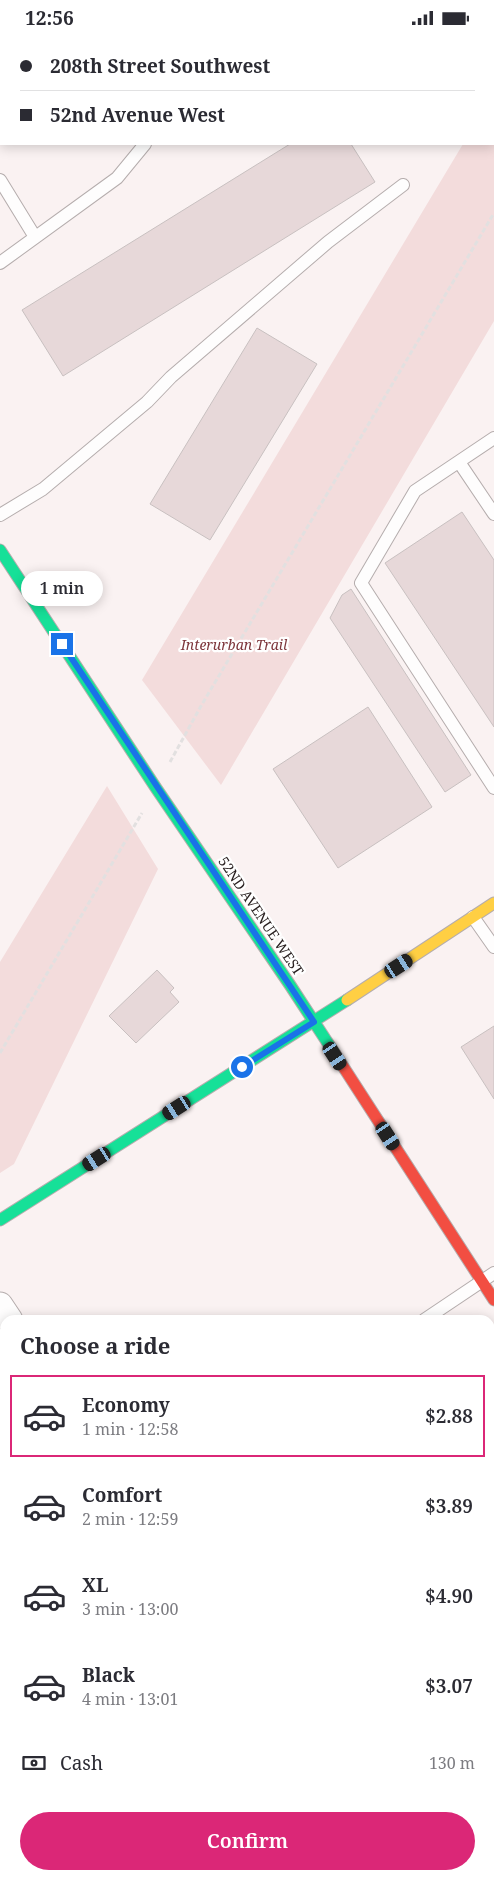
<!DOCTYPE html>
<html lang="en">
<head>
<meta charset="utf-8">
<style>
  :root { --surface:#fff; --page:#f7f7f7; --text:#2b2b33; --muted:#7c7c81; --line:#e1e1e2; --accent:#db2777 }
  body { margin:0; font-family:"Noto Serif",serif; background:var(--page); color:var(--text); height:100vh; display:flex; flex-direction:column; font-size:19px; white-space:nowrap }
  * { box-sizing:border-box; margin:0 }
  p { font-size:16px; color:var(--muted) }
  .icon { flex:none; width:28px; height:28px; fill:none; stroke:currentColor; stroke-width:2; stroke-linecap:round; stroke-linejoin:round }
  .map { position:relative; flex:1; overflow:hidden }
  .panel { position:absolute; left:0px; top:1280px; width:495px; height:565px; display:flex; flex-direction:column; background:var(--surface); border-radius:15px 15px 0 0; box-shadow:0 2px 12px #0003 }
  .panel>* { flex:none }
  .guide { position:absolute; left:0px; top:0px; width:495px; height:110px; box-shadow:0 2px 12px #0003; display:grid; align-content:center; height:110px; padding:0 20px; background:var(--surface) }
  .end { position:absolute; width:22px; height:22px; margin:-11px; border:6px solid #1a73e8; background:#fff; box-shadow:0 0 0 2px #fff }
  .from { border-radius:50% }
  .bubble { position:absolute; height:35px; border-radius:18px; background:var(--surface); box-shadow:0 2px 12px #0003; font-size:16px; font-weight:600; line-height:35px; text-align:center }
  .car { position:absolute; width:15px; height:30px; margin:-15px -8px; border-radius:6px; box-shadow:0 0 4px 1px #0007; background:linear-gradient(#222 24%,#8ab4d8 0 40%,#222 0 76%,#8ab4d8 0 86%,#222 0) }
  .guide b { display:flex; align-items:center; gap:18px; height:48px; font-size:19px }
  .guide b+b { border-top:1px solid var(--line) }
  .guide i { width:12px; height:12px; background:var(--text) }
  ul { padding:0; list-style:none }
  li { display:flex; align-items:center; gap:15px; height:82px; margin:0 10px 8px; padding:0 10px; border:2px solid transparent; border-radius:0px }
  li div { flex:1 }
  li b { display:block; font-size:19px }
  li em { font-style:normal; font-weight:600 }
  li.current { border-color:var(--accent) }
  li>.icon { width:45px; height:45px; stroke-width:1.5 }
  h2 { padding:0 20px; font-size:22px; line-height:60px }
  .pay { display:flex; align-items:center; gap:12px; height:55px; padding:0 20px; font-size:19px }
  .pay p { margin-inline-start:auto }
  .primary-button { display:flex; gap:10px; margin-top:auto; padding:10px 20px }
  .primary-button a { flex:1; height:58px; border-radius:30px; background:var(--accent); color:#fff; font-size:20px; font-weight:600; line-height:58px; text-align:center }
  .status { display:flex; justify-content:space-between; align-items:center; height:35px; padding:0 25px; background:var(--surface); direction:ltr }
  .status svg { height:14px; fill:currentColor }
  .map>svg:first-child { display:block }
  .green { fill:#f3dcdc }
  .building { fill:#e7d8d9; stroke:#c8c0c0 }
  .lines { fill:none; stroke-linecap:round; stroke-linejoin:round }
  .lane-casing { stroke:#b5adad; stroke-width:14 }
  .street-casing { stroke:#b5adad; stroke-width:27 }
  .fast-casing { stroke:#b5adad; stroke-width:13 }
  .slow-casing { stroke:#b5adad; stroke-width:13 }
  .jam-casing { stroke:#b5adad; stroke-width:13 }
  .path { stroke:#e2e0e0; stroke-width:3; stroke-dasharray:5 2.5; stroke-linecap:butt }
  .lane { stroke:#fefdfd; stroke-width:12 }
  .street { stroke:#fefdfd; stroke-width:25 }
  .fast { stroke:#16e098; stroke-width:11 }
  .slow { stroke:#ffcf43; stroke-width:11 }
  .jam { stroke:#f24e42; stroke-width:11 }
  .route { stroke:#1a73e8; stroke-width:6 }
  .labels { text-anchor:middle; stroke-width:4.5; stroke-linejoin:round; paint-order:stroke }
  .park-label { font-size:14px; font-style:italic; fill:#7e373c; stroke:#fff }
  .street-label { font-size:14px; fill:#271e1e; stroke:#fff }
</style>
</head>
<body>
<div class="status"><b>12:56</b><svg viewBox="0 0 49 12"><path d="M0 12V9h3v3zM5 12V6h3v6zM10 12V3h3v9zM15 12V0h3v12zM26 1h20v11H26zM47 4h2v5h-2z"/></svg></div>
<div class="map">
<svg width="494" height="1845" viewBox="0 0 494 1845">
  <rect width="100%" height="100%" fill="#faf2f2"/>
  <path class="green" d="M494,57v229l-273,464 -79,-105 321,-536h31z
    M107,751l51,83 -144,295 -14,9v-211z"/>
  <path class="building" d="M290,109h61l24,38 -312,194 -41,-66z
    M257,293l60,36 -107,176 -60,-36z
    M462,477l32,48v167l-109,-164z
    M351,554l120,186 -26,17 -115,-174 12,-23z
    M368,672l64,100 -94,61 -65,-99z
    M157,935l17,18 -4,4 9,10 -43,41 -27,-27z
    M494,991v73l-33,-52z
    M494,1478v72l-4,2v-71z"/>
  <g class="lines">
    <g class="lane-casing">
      <path id="lane" d="M236,1l1,-1
        M0,145l35,57
        M0,228l117,-85 28,-34
        M494,403l-79,53 -54,92 133,205
        M459,427l35,52
        M0,480l43,-26 104,-87 24,-25 157,-135 75,-57
        M473,882l21,30
        M424,1285l70,-47
        M0,1370l5,-3
        M490,1407l4,-2"/>
    </g>
    <g class="street-casing">
      <path id="street" d="M0,1270l10,15
        M348,1845v-5"/>
    </g>
    <g class="fast-casing">
      <path id="fast" d="M0,515l156,238 134,197 45,69
        M0,1185l347,-220"/>
    </g>
    <g class="slow-casing">
      <path id="slow" d="M347,965l147,-97"/>
    </g>
    <g class="jam-casing">
      <path id="jam" d="M335,1019l159,246"/>
    </g>
    <path class="path" d="M170,727l31,-56 293,-493
      M0,1018l142,-240"/>
    <use href="#lane" class="lane"/>
    <use href="#street" class="street"/>
    <use href="#fast" class="fast"/>
    <use href="#slow" class="slow"/>
    <use href="#jam" class="jam"/>
  </g>
  <g class="lines">
    <path class="route" d="M62,609l252,378 -72,45"/>
  </g>
  <g class="labels">
    <g class="park-label">
      <text x="234" y="615">Interurban Trail</text>
    </g>
    <g class="street-label">
      <text transform="translate(261 881) rotate(56)" y="5">52ND AVENUE WEST</text>
    </g>
  </g>
</svg>
<i class="end from" style="left:242px;top:1032px"></i>
<i class="end" style="left:62px;top:609px"></i>
<div class="bubble" style="left:21px;top:536px;width:82px">1 min</div>
<i class="car" style="left:399px;top:931px;rotate:57deg"></i>
<i class="car" style="left:335px;top:1021px;rotate:147deg"></i>
<i class="car" style="left:177px;top:1073px;rotate:238deg"></i>
<i class="car" style="left:388px;top:1101px;rotate:147deg"></i>
<i class="car" style="left:97px;top:1124px;rotate:238deg"></i>
<div class="guide">
<b><i class="from"></i>208th Street Southwest</b>
<b><i></i>52nd Avenue West</b>
</div>
<section class="panel">
<h2>Choose a ride</h2>
<ul>
<li class="current"><svg class="icon" aria-label="car" viewBox="0 0 24 24"><path d="M5 17H2v-5l4-1 3-4h7l3 4 3 1v5h-3M9 17h6M6 11h13"/><circle cx="7" cy="17" r="2"/><circle cx="17" cy="17" r="2"/></svg><div><b>Economy</b><p>1 min · 12:58</p></div><em>$2.88</em></li>
<li><svg class="icon" aria-label="car" viewBox="0 0 24 24"><path d="M5 17H2v-5l4-1 3-4h7l3 4 3 1v5h-3M9 17h6M6 11h13"/><circle cx="7" cy="17" r="2"/><circle cx="17" cy="17" r="2"/></svg><div><b>Comfort</b><p>2 min · 12:59</p></div><em>$3.89</em></li>
<li><svg class="icon" aria-label="car" viewBox="0 0 24 24"><path d="M5 17H2v-5l4-1 3-4h7l3 4 3 1v5h-3M9 17h6M6 11h13"/><circle cx="7" cy="17" r="2"/><circle cx="17" cy="17" r="2"/></svg><div><b>XL</b><p>3 min · 13:00</p></div><em>$4.90</em></li>
<li><svg class="icon" aria-label="car" viewBox="0 0 24 24"><path d="M5 17H2v-5l4-1 3-4h7l3 4 3 1v5h-3M9 17h6M6 11h13"/><circle cx="7" cy="17" r="2"/><circle cx="17" cy="17" r="2"/></svg><div><b>Black</b><p>4 min · 13:01</p></div><em>$3.07</em></li>
</ul>
<div class="pay"><svg class="icon" aria-label="cash" viewBox="0 0 24 24"><path d="M3 7h18v10H3z"/><circle cx="12" cy="12" r="2"/></svg>Cash<p>130 m</p></div>
<div class="primary-button"><a>Confirm</a></div>
</section>
</div>
</body>
</html>
